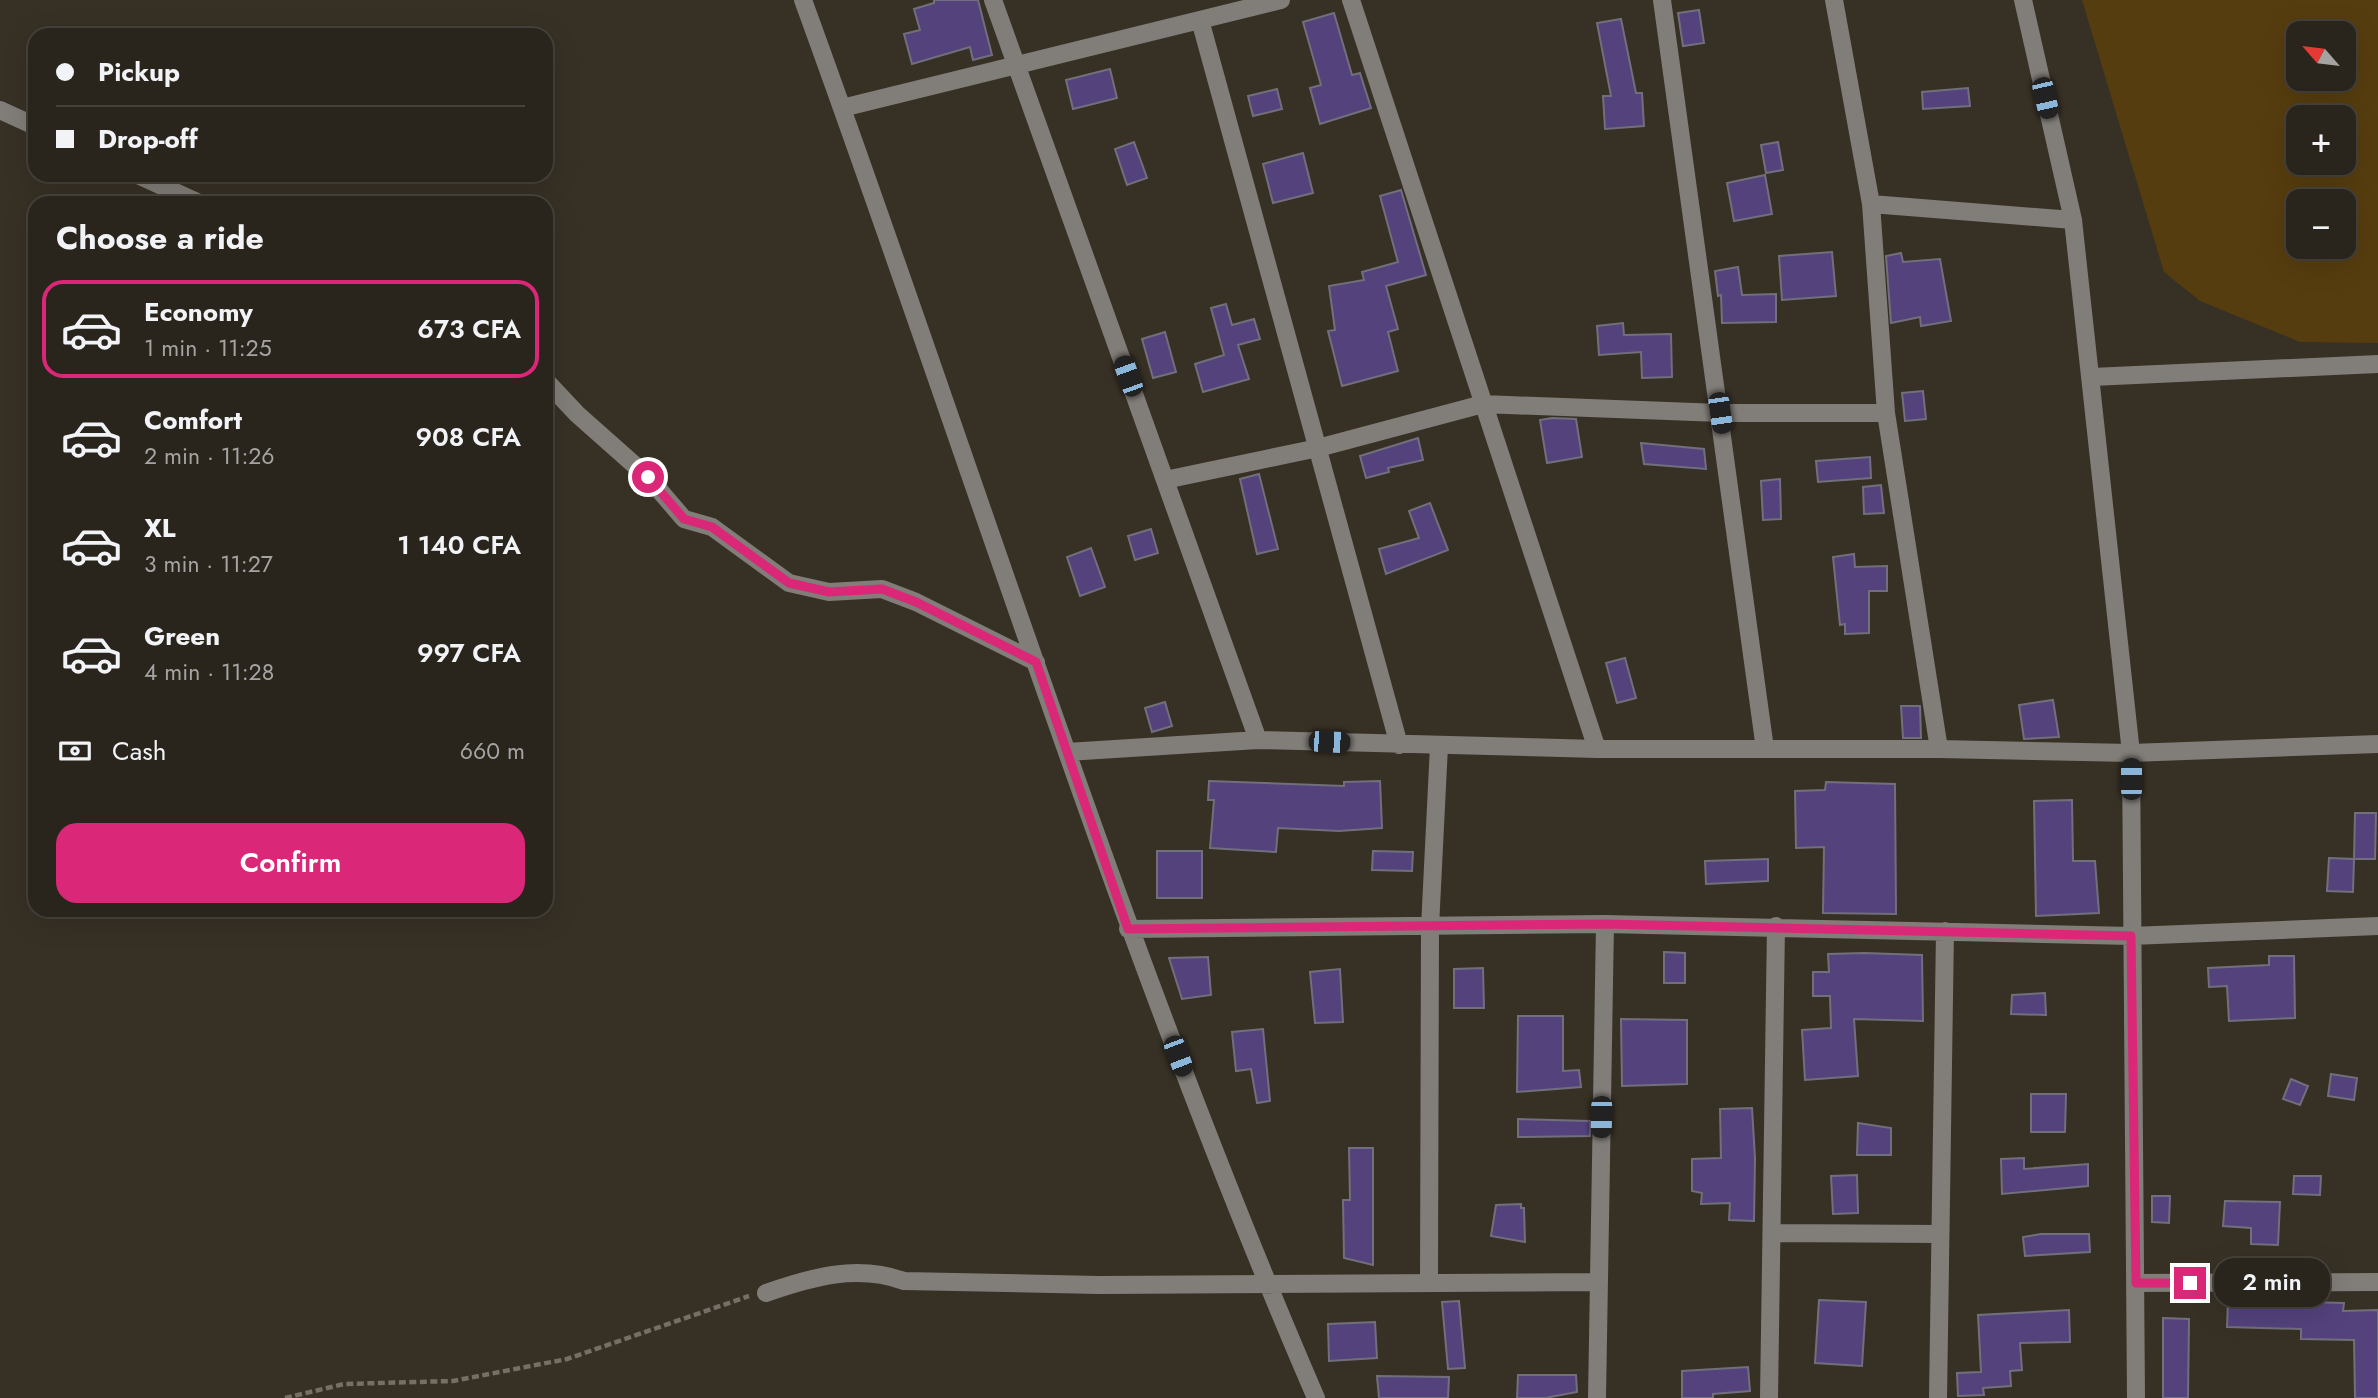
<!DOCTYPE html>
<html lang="en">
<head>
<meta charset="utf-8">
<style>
  :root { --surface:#29241c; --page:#312c25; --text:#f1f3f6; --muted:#a5a4a3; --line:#45413b; --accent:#db2777 }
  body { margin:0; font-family:Jost,sans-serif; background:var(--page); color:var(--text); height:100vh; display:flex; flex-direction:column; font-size:26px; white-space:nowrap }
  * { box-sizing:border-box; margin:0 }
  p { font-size:23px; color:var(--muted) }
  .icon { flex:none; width:38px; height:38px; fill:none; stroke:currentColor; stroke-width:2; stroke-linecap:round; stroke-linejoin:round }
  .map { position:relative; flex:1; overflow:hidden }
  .details { position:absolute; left:28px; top:196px; width:525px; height:721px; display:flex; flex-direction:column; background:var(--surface); border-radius:21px; box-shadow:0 7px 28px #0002,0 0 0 2px var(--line) }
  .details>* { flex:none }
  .guide { position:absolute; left:28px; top:28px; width:525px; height:154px; border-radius:21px; box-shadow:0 7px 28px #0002,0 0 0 2px var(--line); display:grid; align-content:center; height:154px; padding:0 28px; background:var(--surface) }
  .needle { width:46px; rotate:298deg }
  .buttons { position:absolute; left:2286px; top:21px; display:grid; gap:14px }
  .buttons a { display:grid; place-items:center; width:70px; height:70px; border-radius:14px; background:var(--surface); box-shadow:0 7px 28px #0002,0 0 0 2px var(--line); font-size:35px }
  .end { position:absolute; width:32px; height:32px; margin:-16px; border:9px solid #db2777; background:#fff; box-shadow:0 0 0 4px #fff }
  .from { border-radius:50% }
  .bubble { position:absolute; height:49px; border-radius:21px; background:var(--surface); box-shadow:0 7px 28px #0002,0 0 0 2px var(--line); font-size:23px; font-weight:600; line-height:49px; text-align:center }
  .car { position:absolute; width:21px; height:42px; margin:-21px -10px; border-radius:9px; box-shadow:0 0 5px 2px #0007; background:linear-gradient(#222 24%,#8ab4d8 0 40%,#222 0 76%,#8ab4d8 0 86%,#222 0) }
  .guide b { display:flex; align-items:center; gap:24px; height:66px; font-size:26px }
  .guide b+b { border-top:2px solid var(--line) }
  .guide i { width:18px; height:18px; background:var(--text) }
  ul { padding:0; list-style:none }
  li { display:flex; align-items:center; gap:21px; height:98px; margin:0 14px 10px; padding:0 14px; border:4px solid transparent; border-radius:21px }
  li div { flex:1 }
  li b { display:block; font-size:26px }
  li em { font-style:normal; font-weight:600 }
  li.on { border-color:var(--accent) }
  li>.icon { width:63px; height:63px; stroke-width:1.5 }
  h2 { padding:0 28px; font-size:32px; line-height:84px }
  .pay { display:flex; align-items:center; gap:18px; height:77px; padding:0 28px; font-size:26px }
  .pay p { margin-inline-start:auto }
  .primary-button { display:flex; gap:14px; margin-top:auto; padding:14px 28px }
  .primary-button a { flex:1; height:80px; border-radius:21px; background:var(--accent); color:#fff; font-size:28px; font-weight:600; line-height:80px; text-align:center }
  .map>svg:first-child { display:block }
  .green { fill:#563d0f; fill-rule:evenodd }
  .building { fill:#53427c; stroke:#726f7c; stroke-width:2 }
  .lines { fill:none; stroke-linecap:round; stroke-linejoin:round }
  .path { stroke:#756f66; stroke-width:4.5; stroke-dasharray:7 3.5; stroke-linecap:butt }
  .minor { stroke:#817d78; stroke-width:18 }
  .route { stroke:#db2777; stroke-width:9 }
</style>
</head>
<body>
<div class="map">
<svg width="2378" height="1398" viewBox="0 0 2378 1398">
  <rect width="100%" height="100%" fill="#373025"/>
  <path class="green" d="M2082,0h296v343l-78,-1 -100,-41 -36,-29zM2298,33h45v46h-45zM2298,117h45v46h-45zM2298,201h45v46h-45z"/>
  <path class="building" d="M934,0h44l14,55 -19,5 -3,-13 -58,17 -8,-30 16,-4 -6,-21 20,-6z
    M1699,10l5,33 -21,3 -5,-33z
    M1334,13l18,62 8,-2 11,35 -51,16 -10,-36 11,-3 -18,-63z
    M1621,19l15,74h6l2,33 -39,3 -2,-33h8l-14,-73z
    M1110,69l7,29 -44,11 -7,-29z
    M1968,88l2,18 -47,3 -1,-17z
    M1277,89l5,20 -29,7 -5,-20z
    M1134,142l13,36 -20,7 -12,-36z
    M1778,142l5,28 -17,3 -5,-28z
    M1303,153l10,40 -40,10 -10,-39z
    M1765,175l7,39 -38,7 -7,-38z
    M1401,190l25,85 -40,11 12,43 -10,3 10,39 -56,15 -14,-55 7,-1 -6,-44 35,-6 -2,-8 36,-10 -18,-66z
    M1832,252l4,44 -54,4 -3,-44z
    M1901,253l2,9 37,-3 11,62 -30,5 -1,-9 -29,6 -5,-67z
    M1738,267l4,28 34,-1v28l-54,1 -1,-28 -3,1 -3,-25z
    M1226,304l6,21 22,-6 6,20 -22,6 11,34 -46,13 -8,-28 29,-9 -13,-47z
    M1623,323l1,12 47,-1 1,43 -30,1 -1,-26 -42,3 -2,-29z
    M1165,332l11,40 -23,6 -11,-39z
    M1923,391l3,28 -21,2 -3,-28z
    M1552,418l24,1 6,38 -35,6 -7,-43z
    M1418,438l5,22 -35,8 1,4 -23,6 -6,-22z
    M1641,443l63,6 2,20 -62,-5z
    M1870,457l1,21 -53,4 -2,-21z
    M1259,474l19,75 -21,5 -17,-75z
    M1780,479l1,40 -18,1 -2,-39z
    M1881,485l3,28 -20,1 -1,-27z
    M1430,503l18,47 -62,24 -7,-25 40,-11 -10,-27z
    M1151,529l7,24 -23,7 -7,-24z
    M1091,548l14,39 -25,9 -13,-39z
    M1854,554l1,13 32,-1v25h-18v42l-24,1v-10l-5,1 -7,-68z
    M1625,658l11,40 -19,5 -11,-40z
    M2053,700l6,37 -35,2 -5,-34z
    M1165,702l7,24 -20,6 -7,-24z
    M1901,706h19l1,32h-18z
    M1209,781l135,5v-4l36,-1 2,47 -43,3 -61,-3 -2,24 -66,-4 4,-48h-6z
    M1826,782l69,2 1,130 -73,-1 1,-66 -28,1 -1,-57 30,-1z
    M2072,800l1,61h22l4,52 -63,3 -2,-115z
    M2355,813h21l-1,46h-21z
    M1157,851h45v47h-45z
    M1373,851l40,1 -1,19 -40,-1z
    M2329,858l25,1 -1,33 -26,-1z
    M1768,859v22l-62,3 -1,-23z
    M1664,952l21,1v30h-21z
    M1864,953l58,2 1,66 -69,-2 4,57 -53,4 -3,-50 29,-2 -1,-32h-17v-24h16l-1,-18z
    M2269,956h25l1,62 -66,3 -2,-35 -18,1 -1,-19 61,-3z
    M1208,957l3,38 -29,4 -13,-41z
    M1483,968l1,40h-30v-39z
    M1340,969l3,53 -28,1 -5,-51z
    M2045,993l1,22 -35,-1 1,-19z
    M1518,1016h45v55l16,-1 2,17 -64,5z
    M1621,1019l66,1v64l-65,2z
    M1263,1029l7,72 -13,2 -6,-34 -15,2 -4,-39z
    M2331,1074l26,4 -3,22 -26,-4z
    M2291,1079l17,7 -8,19 -17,-6z
    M2031,1094h35l-1,38h-34z
    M1752,1108l3,50 -1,63 -25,-1 1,-17 -29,1 1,-11 -10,-2v-32l29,-1 -1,-49z
    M1518,1119l72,2v15l-72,1z
    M1858,1123l33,5v27h-34z
    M1349,1148h24v117l-29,-7 -1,-58h7z
    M2024,1158v11l64,-5v22l-86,8 -1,-35z
    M1857,1175l1,38 -25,1 -2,-38z
    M2294,1176h27l-1,19 -27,-1z
    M2152,1196h18l-1,27 -17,-1z
    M2225,1201l55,1 -2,43 -27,-1v-16l-28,-2z
    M1521,1204v4h3l1,34 -34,-6 5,-31z
    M2041,1234h48l1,18 -65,4 -2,-19z
    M1819,1300l47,2 -4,64 -47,-3z
    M2228,1300l116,3 -1,8 35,-1v88h-23l-1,-58 -53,-1v-10l-74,-2z
    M1459,1301l6,67 -17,1 -6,-67z
    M2069,1310l1,32 -50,1 2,27 -12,1 1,15 -28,2 1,7 -26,1 -1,-23 24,-1 -3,-57z
    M2163,1318l26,1 -1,79h-25z
    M1375,1322l2,36 -48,3 -1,-37z
    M1748,1367l2,24 -37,3v4h-31v-27z
    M1518,1375h58l1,17 -32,6h-28z
    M1377,1376l72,1 -1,21h-69z"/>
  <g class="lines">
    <path class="path" d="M285,1398l59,-14 109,-3 114,-22 182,-63"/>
    <path class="minor" d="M803,0c170,466 316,942 513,1398
      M993,0l265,740
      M1351,0l246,749
      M1662,0l103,749
      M1834,0l37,204 15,209 53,336
      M2023,0l50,220 58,533 5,645
      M1200,20l199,725
      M842,108l439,-108
      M0,110l35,16
      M138,175l61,28
      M1871,204l202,16
      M2092,377l286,-13
      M546,381l31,33 71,63 36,42 28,8 77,56 40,9 53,-3 34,13 120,60
      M1165,480l153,-32 165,-44 237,9h166
      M1067,752l191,-12 339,9h342l192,4 247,-9
      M1128,929l477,-5 526,12 247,-10
      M1772,1233l168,1
      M1429,1283l1,-356 9,-181
      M2136,1283l242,-1
      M766,1293c46,-16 91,-29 138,-12l195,4 500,-3
      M1597,1398l8,-474
      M1769,1398l7,-472
      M1938,1398l7,-467"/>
  </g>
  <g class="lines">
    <path class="route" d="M648,477l36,42 28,8 77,56 40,9 53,-3 34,13 120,60 92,267 477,-5 526,12 5,347h54"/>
  </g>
</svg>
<div class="buttons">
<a><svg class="needle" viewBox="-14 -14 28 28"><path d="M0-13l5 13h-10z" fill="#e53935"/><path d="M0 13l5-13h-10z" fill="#a5a4a3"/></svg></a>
<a>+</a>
<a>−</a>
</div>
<i class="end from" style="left:648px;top:477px"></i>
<i class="end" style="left:2190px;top:1283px"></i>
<div class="bubble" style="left:2214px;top:1258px;width:116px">2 min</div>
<i class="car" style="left:2045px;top:98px;rotate:167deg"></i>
<i class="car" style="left:1128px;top:376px;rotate:340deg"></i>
<i class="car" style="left:1720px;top:413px;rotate:172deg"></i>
<i class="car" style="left:1329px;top:742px;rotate:92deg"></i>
<i class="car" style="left:2131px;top:779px;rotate:0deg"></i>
<i class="car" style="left:1178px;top:1056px;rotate:159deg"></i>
<i class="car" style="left:1601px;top:1117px;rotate:181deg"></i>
<div class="guide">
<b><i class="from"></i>Pickup</b>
<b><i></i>Drop-off</b>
</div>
<section class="details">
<h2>Choose a ride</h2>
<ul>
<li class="on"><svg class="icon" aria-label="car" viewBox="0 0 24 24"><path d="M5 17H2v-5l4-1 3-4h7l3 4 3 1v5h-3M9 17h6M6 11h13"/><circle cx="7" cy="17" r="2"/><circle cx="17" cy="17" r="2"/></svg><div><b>Economy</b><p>1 min · 11:25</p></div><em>673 CFA</em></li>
<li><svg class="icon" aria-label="car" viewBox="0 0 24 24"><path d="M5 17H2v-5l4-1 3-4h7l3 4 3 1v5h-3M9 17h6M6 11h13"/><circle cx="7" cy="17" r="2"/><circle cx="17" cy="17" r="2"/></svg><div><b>Comfort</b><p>2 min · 11:26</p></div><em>908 CFA</em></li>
<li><svg class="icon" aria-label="car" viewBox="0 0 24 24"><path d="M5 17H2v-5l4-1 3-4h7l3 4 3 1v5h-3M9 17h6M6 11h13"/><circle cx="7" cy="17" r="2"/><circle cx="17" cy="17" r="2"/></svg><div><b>XL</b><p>3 min · 11:27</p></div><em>1 140 CFA</em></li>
<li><svg class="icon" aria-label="car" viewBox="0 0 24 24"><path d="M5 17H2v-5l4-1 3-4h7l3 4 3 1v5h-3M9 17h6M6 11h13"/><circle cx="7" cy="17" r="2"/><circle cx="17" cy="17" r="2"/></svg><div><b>Green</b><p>4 min · 11:28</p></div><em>997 CFA</em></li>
</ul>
<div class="pay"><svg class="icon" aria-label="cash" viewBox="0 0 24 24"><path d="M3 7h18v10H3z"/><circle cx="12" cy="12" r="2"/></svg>Cash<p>660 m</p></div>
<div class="primary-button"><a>Confirm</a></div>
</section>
</div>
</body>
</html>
